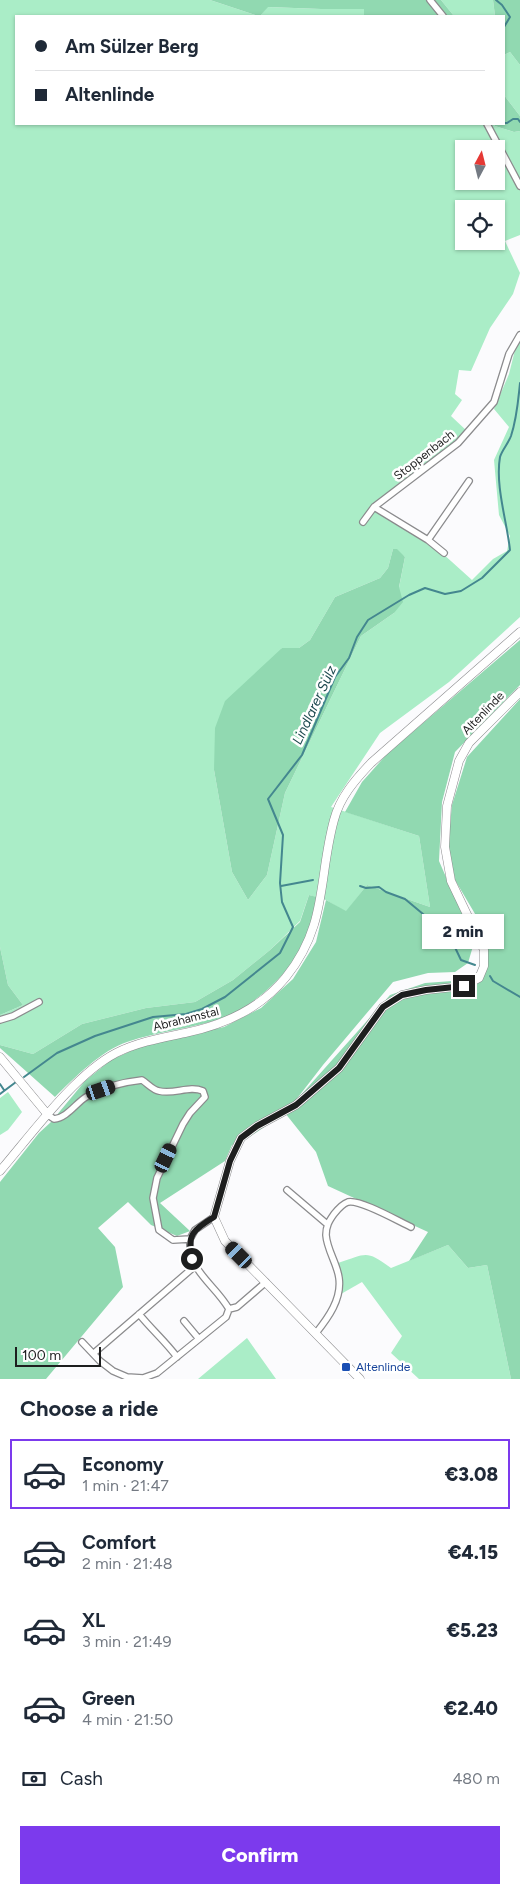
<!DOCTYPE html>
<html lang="en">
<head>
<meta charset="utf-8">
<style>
  :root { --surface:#fff; --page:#f6f6f7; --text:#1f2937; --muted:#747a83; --line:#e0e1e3; --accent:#7c3aed }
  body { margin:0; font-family:Figtree,sans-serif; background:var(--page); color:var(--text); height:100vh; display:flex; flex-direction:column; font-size:19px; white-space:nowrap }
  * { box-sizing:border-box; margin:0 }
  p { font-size:16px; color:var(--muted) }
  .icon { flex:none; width:28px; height:28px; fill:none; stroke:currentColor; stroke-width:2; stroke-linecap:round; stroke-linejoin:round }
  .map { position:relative; height:1379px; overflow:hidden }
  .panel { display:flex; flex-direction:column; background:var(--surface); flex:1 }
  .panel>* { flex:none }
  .top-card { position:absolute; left:15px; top:15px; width:490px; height:110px; border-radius:0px; box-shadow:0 1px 4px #0004; display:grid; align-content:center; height:110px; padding:0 20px; background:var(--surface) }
  .needle { width:32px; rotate:7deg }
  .buttons { position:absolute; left:455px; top:140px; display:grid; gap:10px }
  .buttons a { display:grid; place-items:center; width:50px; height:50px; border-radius:0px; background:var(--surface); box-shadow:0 1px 4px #0004; font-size:25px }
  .scale { position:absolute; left:15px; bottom:12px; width:86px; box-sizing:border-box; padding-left:5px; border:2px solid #1d1e1e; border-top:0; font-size:14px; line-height:18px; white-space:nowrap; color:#1d1e1e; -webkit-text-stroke:4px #fff; paint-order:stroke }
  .end { position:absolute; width:22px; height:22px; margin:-11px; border:6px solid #1d1e1e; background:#fff; box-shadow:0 0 0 2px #fff }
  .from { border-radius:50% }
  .bubble { position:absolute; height:35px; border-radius:0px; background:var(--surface); box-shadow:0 1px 4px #0004; font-size:16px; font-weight:800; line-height:35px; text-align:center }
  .car { position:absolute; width:15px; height:30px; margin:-15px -8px; border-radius:6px; box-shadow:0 0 4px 1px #0007; background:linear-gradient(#222 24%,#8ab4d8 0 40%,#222 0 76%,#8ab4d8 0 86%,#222 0) }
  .top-card b { display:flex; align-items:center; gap:18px; height:48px; font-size:19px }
  .top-card b+b { border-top:1px solid var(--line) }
  .top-card i { width:12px; height:12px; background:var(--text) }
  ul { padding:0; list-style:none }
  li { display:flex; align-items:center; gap:15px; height:70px; margin:0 10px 8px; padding:0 10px; border:2px solid transparent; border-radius:0px }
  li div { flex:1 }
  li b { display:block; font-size:19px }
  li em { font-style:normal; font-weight:800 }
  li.selected { border-color:var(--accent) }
  li>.icon { width:45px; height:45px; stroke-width:1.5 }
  h2 { padding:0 20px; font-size:22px; line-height:60px }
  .pay { display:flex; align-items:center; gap:12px; height:55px; padding:0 20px; font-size:19px }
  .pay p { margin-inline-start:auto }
  .primary-button { display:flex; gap:10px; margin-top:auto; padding:10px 20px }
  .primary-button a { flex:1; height:58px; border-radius:0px; background:var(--accent); color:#fff; font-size:20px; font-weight:800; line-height:58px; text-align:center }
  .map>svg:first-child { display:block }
  .green { fill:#aaedc7; fill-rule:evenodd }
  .forest { fill:#91d9b1 }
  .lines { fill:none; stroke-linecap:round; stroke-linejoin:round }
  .stream { stroke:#44878f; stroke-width:2 }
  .street-casing { stroke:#8b8b8d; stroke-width:8 }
  .secondary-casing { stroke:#8b8b8d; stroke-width:9 }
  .street { stroke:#fff; stroke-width:5.5 }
  .secondary { stroke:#fff; stroke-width:8 }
  .route { stroke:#1d1e1e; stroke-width:6 }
  .transit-dot { fill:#1a4fb4; stroke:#fff; stroke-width:2 }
  .labels { text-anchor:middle; stroke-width:5; stroke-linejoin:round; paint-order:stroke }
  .street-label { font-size:12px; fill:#1d1e1e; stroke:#fff }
  .transit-label { font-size:12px; fill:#164399; stroke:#fff; text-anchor:start }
  .water-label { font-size:14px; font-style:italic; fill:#1c484e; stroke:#fff }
</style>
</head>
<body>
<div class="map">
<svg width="520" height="1379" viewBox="0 0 520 1379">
  <rect width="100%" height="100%" fill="#fbfbfd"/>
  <path class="green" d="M0,0h210l48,16h-242v108h478l1,2 19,6 6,-1v104l-15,6 15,32 -7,21 -23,34 -19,43 -12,-1 -4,24 7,6 -11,16 17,16 -94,74 47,28 51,46 21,-21 14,-8 3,-15 -11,-21 -5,-55 15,-33 -15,-18 15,-35 7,-28 4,-5v276l-71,65 -69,51 -49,74 88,29 11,71 -63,-22 -21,27 -20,-12 -17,-5 -9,26 -30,29 -37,30 -38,22 -49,6 -64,16 -49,30 -33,-9v-30l23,-10 -15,-20 -8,-38zM464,149h32v32h-32zM464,209h32v32h-32zM393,549l12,8 -11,56 -33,23 -76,157 -18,82 -19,25 -16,-28 -18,-102 68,-122h17l11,-8 25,-43 45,-19 8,-10z
    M441,0h52l2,16h-41z
    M267,7l54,2h43v7h-104z
    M510,52l10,13v51l-16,-21v-40z
    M8,1092l14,20 -14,18 -8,5v-37z
    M448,1245l20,23 19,-3 24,114h-92l-28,-26 11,-17 -40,-54 -21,12 2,-15 -5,-16c29,-9 27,-14 53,5z
    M247,1338l29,41h-78z"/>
  <path class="forest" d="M210,0h231l13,16h-90v-7h-43l-53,-2 -8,9h-2z
    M493,0h27v65l-10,-13 -6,3v-39h-9z
    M504,95l16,21v15l-6,1 -19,-6 -1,-2h10z
    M393,549h4l8,8 -6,30 4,15 -9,11 -33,23 -76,157 -18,82 -19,25 -16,-28 -18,-102 1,-42 10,-27 57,-53h17l11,-8 25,-43 45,-19 8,-10z
    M520,640v45l-65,67 -13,50 -3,59 17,39 20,36 -8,27 -13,9 -27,1 -35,9 -70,83 -31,40 98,-110 35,-12 41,-3 22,-15 -7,-41 -26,-44 -7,-35 4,-40 15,-48 53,-58v680h-9l-24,-114 -19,3 -20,-23 -39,16 19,-29 -100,-46 -12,-34 -31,-39 -46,31 -7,1 -7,16 -65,42 30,28 -13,5 -26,-11 -23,-23 -30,26 17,19 8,40 -77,92h-46v-197l39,-49 12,-11 34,-41 26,-21 31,-14 82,-19 37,-19 32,-29 23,-37 10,-42 20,11 21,-26 63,22 -11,-71 -74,-24 17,-30 25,-28z
    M309,895l8,2c-3,14 -6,28 -11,41 -12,32 -51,68 -83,80 -31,11 -65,13 -96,24 -25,8 -53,36 -72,55l-55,-49v-3l33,9 49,-30 64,-16 49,-6 38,-22 37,-30 30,-28z
    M0,947l8,38 15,20 -23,10z"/>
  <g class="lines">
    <path class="stream" d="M496,0l6,5 8,12 -6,10
      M504,123h3l6,-4h5l2,3
      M281,886l32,-6
      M360,886l6,2 13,-1 7,5 19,7 36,30
      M451,939l10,21 14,5
      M490,976l3,5 27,16
      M24,1077l33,-24 38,-17 58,-19 33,-3 16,-5 23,-12 55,-44 13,-26 -11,-25 -2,-19 3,-48 -15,-36 34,-44 33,-78 14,-19 8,-21 11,-17 41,-25 16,-7 20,6 16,-3 21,-13 28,-28c-3,-28 -15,-65 -10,-93 2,-7 8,-13 11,-21 6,-18 7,-34 9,-53
      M0,1084l4,6
      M0,1094l16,-12"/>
    <g class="street-casing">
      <path id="street" d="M430,0l13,16
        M487,124l33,62
        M374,507l54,33 16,13
        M363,522l11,-15 84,-64 36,-41 15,-48 11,-19
        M428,540l41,-59
        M0,1020l13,-4 26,-14
        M48,1115l6,4c13,-1 22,-16 32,-22 17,-10 37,-15 56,-17 6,4 11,10 17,11 15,4 30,-6 44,0l2,6 -15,16 -7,11 -26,54 -4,20 6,32 14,10 17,-1 5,-9 19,-13
        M287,1190l40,34
        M229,1309l8,-2 29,-25
        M139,1314c13,16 26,27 38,43
        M184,1321l15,18
        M316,1333c12,-15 26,-34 23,-55 -2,-15 -12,-28 -13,-43 0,-9 3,-14 8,-21 4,-5 8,-10 14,-12 12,-3 50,19 63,25
        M82,1342l18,19 13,10 14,6 16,1 14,-5 69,-56 3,-8c-15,-26 -41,-37 -39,-70
        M94,1353l101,-87"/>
    </g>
    <g class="secondary-casing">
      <path id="secondary" d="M0,1057l48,58
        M0,1171c31,-36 74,-96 116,-118 22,-11 45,-15 69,-20 39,-8 76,-25 101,-56 42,-52 32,-99 48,-157 6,-23 21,-40 37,-57l149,-131
        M360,1379l-135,-138 -11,-24 16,-56 11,-23 16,-12 39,-21 43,-37 44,-61 19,-12 24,-5 38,-4 15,-8 5,-12v-16l-33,-69 -6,-34 2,-41 12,-45 10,-18 51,-51"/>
    </g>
    <use href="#street" class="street"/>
    <use href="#secondary" class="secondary"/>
  </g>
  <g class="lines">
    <path class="route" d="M192,1259c-6,-24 2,-30 22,-42l16,-56 11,-23 16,-12 39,-21 43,-37 44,-61 19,-12 24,-5 38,-4"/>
  </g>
  <rect class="transit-dot" x="341" y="1362" width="10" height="10" rx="2.5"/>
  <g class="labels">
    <g class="street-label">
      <text transform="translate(424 455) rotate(-38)" y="4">Stoppenbach</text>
      <text transform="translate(483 713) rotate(-46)" y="4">Altenlinde</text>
      <text transform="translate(186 1019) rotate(-14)" y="4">Abrahamstal</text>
    </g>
    <g class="transit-label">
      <text x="356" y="1371">Altenlinde</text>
    </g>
    <g class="water-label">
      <text transform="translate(314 705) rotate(-65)" y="5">Lindlarer Sülz</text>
    </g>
  </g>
</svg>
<div class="buttons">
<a><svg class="needle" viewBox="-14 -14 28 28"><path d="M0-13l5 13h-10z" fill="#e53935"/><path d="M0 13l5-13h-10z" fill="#747a83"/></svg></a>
<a><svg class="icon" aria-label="locate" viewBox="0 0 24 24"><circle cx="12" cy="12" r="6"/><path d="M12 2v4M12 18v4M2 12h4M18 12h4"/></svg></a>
</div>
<div class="scale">100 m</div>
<i class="end from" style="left:192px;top:1259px"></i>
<i class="end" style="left:464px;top:986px"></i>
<div class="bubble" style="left:422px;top:914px;width:82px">2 min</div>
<i class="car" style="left:101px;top:1090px;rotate:71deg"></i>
<i class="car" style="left:166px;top:1158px;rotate:25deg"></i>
<i class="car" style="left:239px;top:1255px;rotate:315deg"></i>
<div class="top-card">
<b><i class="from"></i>Am Sülzer Berg</b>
<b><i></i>Altenlinde</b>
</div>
</div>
<section class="panel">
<h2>Choose a ride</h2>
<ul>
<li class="selected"><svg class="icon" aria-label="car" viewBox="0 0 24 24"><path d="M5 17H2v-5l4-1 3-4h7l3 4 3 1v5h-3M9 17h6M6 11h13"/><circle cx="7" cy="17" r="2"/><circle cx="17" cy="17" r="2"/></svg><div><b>Economy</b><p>1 min · 21:47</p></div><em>€3.08</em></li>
<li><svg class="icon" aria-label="car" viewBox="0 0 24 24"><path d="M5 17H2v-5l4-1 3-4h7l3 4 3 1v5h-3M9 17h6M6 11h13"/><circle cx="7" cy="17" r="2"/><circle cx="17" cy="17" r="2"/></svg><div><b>Comfort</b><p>2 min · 21:48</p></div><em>€4.15</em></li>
<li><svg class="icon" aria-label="car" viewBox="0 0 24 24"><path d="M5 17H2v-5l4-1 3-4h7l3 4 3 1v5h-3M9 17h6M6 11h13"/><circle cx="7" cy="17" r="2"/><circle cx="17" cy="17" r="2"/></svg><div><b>XL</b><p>3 min · 21:49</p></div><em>€5.23</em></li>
<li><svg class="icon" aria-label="car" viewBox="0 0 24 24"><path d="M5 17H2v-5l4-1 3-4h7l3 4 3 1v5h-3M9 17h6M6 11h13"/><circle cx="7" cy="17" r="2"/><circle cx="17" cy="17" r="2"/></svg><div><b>Green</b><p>4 min · 21:50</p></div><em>€2.40</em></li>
</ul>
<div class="pay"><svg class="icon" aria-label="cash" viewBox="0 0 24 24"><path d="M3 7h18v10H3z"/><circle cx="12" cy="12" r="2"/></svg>Cash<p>480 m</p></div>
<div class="primary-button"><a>Confirm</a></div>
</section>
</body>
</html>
